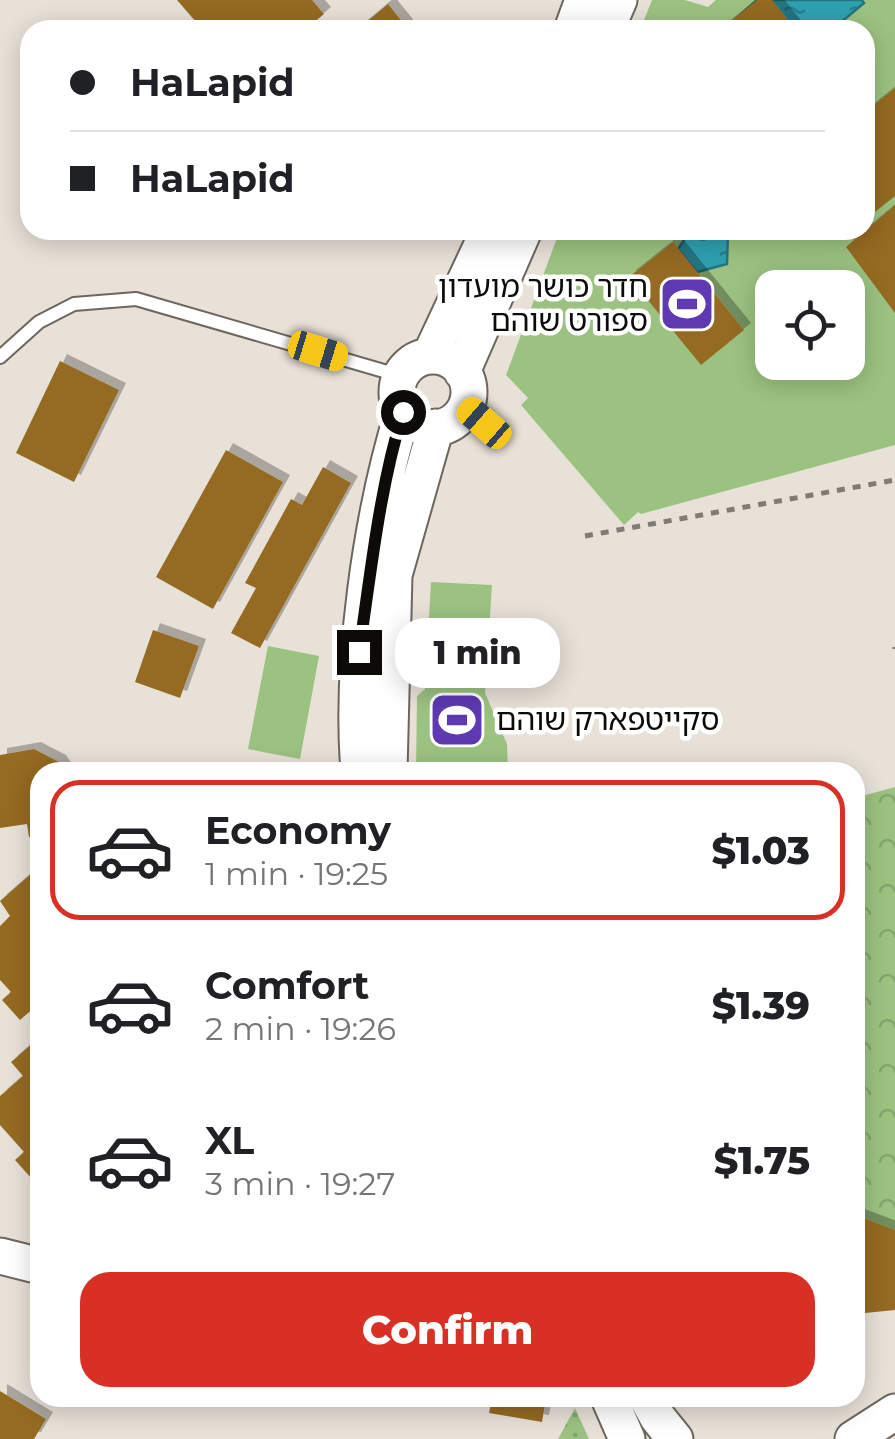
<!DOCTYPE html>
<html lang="en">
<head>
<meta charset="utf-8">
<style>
  :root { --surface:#fff; --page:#f2f2f2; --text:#202124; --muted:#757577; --line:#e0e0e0; --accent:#d93025 }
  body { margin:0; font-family:Montserrat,"Noto Sans Hebrew",sans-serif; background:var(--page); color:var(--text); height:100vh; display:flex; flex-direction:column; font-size:38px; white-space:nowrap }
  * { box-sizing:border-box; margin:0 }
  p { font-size:32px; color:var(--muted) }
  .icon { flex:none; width:55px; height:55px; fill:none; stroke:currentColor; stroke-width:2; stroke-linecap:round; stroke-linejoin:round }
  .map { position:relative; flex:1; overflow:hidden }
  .panel { position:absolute; left:30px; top:762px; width:835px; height:645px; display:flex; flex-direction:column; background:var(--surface); border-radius:30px; box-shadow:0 5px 25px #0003 }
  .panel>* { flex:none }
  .top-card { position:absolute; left:20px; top:20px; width:855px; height:220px; border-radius:30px; box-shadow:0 5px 25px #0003; display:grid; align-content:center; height:220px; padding:0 50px; background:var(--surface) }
  .tools { position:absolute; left:755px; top:270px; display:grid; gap:20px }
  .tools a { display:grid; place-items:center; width:110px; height:110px; border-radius:20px; background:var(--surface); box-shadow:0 5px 25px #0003; font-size:50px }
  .end { position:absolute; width:45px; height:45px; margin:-22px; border:12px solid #0d0b08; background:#fff; box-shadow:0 0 0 5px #fff }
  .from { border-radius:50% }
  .bubble { position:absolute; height:70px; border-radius:30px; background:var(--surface); box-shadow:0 5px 25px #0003; font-size:32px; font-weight:800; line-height:70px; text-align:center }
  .car { position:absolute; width:30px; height:60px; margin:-30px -15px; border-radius:12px; box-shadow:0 0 8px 2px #0007; background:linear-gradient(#f5c518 24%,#345 0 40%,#f5c518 0 76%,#345 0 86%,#f5c518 0) }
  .top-card b { display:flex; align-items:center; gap:35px; height:95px; font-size:38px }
  .top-card b+b { border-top:2px solid var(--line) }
  .top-card i { width:25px; height:25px; background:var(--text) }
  ul { padding:18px 0 0; list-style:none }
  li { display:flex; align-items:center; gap:30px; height:140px; margin:0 20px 15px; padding:0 30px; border:5px solid transparent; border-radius:30px }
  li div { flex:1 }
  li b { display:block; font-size:38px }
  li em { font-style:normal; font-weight:800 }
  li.on { border-color:var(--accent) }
  li>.icon { width:90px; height:90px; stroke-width:1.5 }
  .action { display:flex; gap:20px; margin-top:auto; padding:20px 50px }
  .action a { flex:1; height:115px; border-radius:30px; background:var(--accent); color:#fff; font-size:40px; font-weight:800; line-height:115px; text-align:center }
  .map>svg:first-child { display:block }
  .grass { fill:url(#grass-dots) }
  .forest { fill:url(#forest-crowns) }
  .garden { fill:#9cc281; fill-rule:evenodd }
  .water { fill:url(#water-ripples); stroke:#25747e; stroke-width:2.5 }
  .building { fill:#956b24; filter:url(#shadow) }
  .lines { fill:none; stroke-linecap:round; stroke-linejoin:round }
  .lane-casing { stroke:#6c665e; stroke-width:16 }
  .secondary-casing { stroke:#6c665e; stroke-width:39 }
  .path { stroke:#807b75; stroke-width:5; stroke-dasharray:8 8; stroke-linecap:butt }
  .lane { stroke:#fff; stroke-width:12 }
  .secondary { stroke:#fff; stroke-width:35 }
  .route { stroke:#0d0b08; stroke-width:12 }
  .labels { text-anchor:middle; stroke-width:9; stroke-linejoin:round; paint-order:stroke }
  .poi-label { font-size:30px; fill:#0d0b08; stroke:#fff; text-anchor:end }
</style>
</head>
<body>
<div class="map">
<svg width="895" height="1439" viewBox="0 0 895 1439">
  <defs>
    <pattern id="grass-dots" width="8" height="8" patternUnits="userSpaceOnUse" patternTransform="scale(2.5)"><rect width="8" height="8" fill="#9cc281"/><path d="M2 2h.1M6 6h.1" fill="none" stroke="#85a56e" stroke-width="1.8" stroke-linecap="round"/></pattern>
    <pattern id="forest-crowns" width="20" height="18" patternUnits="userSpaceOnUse" patternTransform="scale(2.5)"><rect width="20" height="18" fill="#9cc281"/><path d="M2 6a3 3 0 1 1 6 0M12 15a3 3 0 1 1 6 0" fill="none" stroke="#85a56e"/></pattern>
    <pattern id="water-ripples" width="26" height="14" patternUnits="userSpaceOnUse" patternTransform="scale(2.5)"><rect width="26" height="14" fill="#2fa1b1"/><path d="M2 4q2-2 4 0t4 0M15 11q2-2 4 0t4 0" fill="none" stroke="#26818e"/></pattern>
    <filter id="shadow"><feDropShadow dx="7" dy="-7" stdDeviation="0" flood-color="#0004"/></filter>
  </defs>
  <rect width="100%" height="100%" fill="#e8e1d8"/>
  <path class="grass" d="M575,1408l14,31h-31z"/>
  <path class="forest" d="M895,787v444l-40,-12v-421z"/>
  <path class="garden" d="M652,0h33l23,7 8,-7h179v445l-254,69 -3,-2 -14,13 -103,-120 7,-7 -22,-23 54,-145h305v-200h-225zM772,288h76v74h-76z
    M431,582l61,3 -7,108 22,51 1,28h-92l1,-76 8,-7z
    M268,646l51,10 -19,103 -52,-10z"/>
  <path class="water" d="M757,0h105l2,3 -32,27h-109z
    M691,230h29l8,4 -1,30 -30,8 -19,-23z"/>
  <path class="building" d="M177,0h135l12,14 -19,16h-102z
    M757,0h15l24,30h-76z
    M388,4l21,26h-52z
    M895,88v108l-30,24v-108z
    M895,205v108l-49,-66z
    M673,242l71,88 -43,35 -72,-88z
    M60,361l59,29 -45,92 -58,-29z
    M226,450l57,32 -70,127 -57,-32z
    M323,467l28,16 -91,165 -29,-15 25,-45 -11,-5 46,-84 11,6z
    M153,630l46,16 -19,52 -45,-16z
    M34,749l25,13 7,10h-26v63l-11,2 -2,-13 -27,4v-73z
    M40,866v146l-5,-5 -15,13 -18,-20 9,-8 -11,-12v-54l10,-10 -10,-15z
    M40,1037v136l-7,7 -18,-20 9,-8 -24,-27v-29l23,-20 -12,-14z
    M855,1215l40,15v80l-40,4z
    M0,1391l46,28 -12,20h-34z
    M492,1398h54l-4,24 -53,-9z"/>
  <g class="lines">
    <g class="lane-casing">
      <path id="lane" d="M0,357l39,-35 35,-18 62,-5 265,77
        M465,407l18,16"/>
    </g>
    <g class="secondary-casing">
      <path id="secondary" d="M572,30l11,-30
        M606,30l13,-30
        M430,356l59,-126
        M397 392a36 36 0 1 1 72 0a36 36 0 1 1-72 0Z
        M462,372l62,-142
        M359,772c-9,-109 12,-256 44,-360
        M389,772l5,-197 42,-148
        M0,1256l40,10
        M609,1398l18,41
        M647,1398l11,20 17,21
        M853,1439l42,-27"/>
    </g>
    <path class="path" d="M585,536l310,-56
      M895,647v2"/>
    <use href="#lane" class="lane"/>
    <use href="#secondary" class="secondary"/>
  </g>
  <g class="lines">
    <path class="route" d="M359,652c12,-80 20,-162 44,-240"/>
  </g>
  <defs>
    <g id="stadium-square" transform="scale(2.875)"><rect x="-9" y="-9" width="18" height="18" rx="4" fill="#5f39b1" stroke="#fff"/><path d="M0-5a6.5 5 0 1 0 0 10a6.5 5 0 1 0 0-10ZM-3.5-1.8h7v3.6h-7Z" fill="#fff"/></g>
  </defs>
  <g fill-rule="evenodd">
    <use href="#stadium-square" x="687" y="304"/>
    <use href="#stadium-square" x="457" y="720"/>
  </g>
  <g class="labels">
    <g class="poi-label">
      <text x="648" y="297">חדר כושר מועדון<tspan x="648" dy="34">ספורט שוהם</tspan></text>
      <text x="496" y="730" text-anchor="start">סקייטפארק שוהם</text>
    </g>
  </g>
</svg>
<div class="tools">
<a><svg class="icon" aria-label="locate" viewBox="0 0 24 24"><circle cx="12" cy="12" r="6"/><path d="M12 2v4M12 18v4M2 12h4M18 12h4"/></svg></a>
</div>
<i class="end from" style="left:403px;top:412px"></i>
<i class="end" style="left:359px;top:652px"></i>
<div class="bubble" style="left:395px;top:618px;width:165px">1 min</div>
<i class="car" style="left:318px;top:351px;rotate:107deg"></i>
<i class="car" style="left:484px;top:423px;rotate:311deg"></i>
<div class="top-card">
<b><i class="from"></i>HaLapid</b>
<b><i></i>HaLapid</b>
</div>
<section class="panel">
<ul>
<li class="on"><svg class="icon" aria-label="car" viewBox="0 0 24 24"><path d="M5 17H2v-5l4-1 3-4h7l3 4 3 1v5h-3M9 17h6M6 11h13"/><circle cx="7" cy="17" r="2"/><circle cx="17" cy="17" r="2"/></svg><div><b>Economy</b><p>1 min · 19:25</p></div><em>$1.03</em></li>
<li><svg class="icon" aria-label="car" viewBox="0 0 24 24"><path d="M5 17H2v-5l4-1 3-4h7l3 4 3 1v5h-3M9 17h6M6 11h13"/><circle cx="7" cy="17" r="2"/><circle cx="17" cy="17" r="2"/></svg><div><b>Comfort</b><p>2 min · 19:26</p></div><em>$1.39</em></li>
<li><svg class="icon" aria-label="car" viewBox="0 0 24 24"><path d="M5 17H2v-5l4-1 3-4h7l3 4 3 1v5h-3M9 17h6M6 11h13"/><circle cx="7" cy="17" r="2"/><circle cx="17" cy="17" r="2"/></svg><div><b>XL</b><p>3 min · 19:27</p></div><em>$1.75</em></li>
</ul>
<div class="action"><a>Confirm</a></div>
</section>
</div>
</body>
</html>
